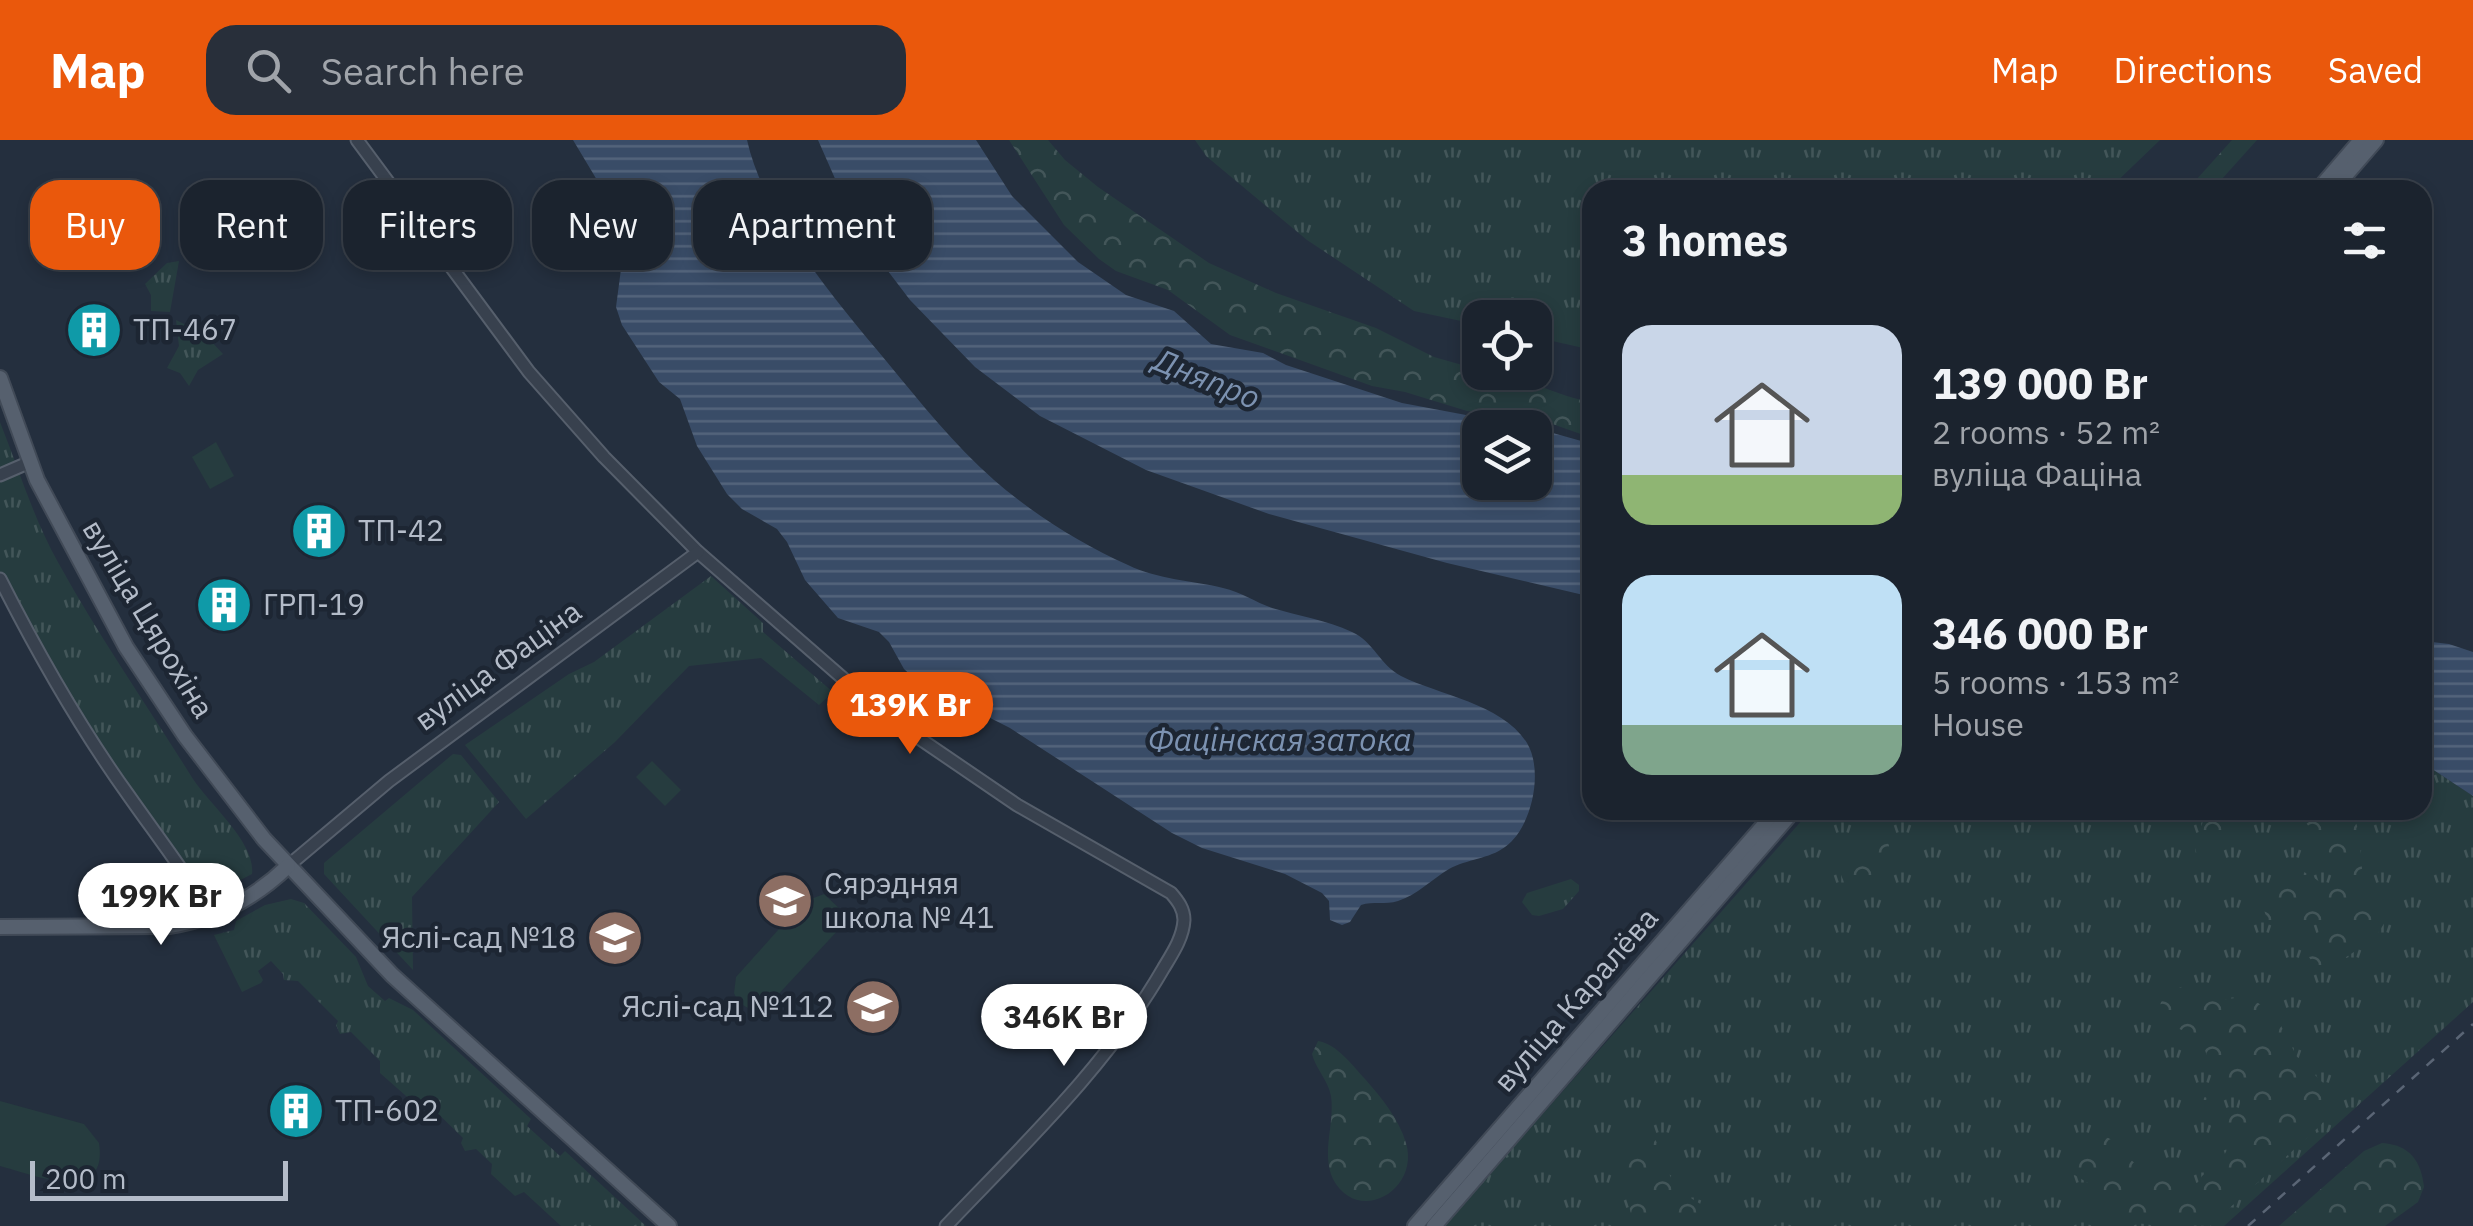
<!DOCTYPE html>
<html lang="en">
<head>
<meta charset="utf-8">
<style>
  :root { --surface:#1b232e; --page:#282f3a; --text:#f1f3f6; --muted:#a0a4aa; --line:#39404a; --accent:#ea580c }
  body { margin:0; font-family:"IBM Plex Sans",sans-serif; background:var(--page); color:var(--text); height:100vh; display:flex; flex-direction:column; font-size:38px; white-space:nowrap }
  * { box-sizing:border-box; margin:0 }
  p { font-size:32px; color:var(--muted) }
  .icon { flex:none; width:55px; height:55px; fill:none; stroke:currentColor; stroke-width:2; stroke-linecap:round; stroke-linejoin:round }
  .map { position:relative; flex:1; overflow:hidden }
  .drawer { position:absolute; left:1582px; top:40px; width:850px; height:640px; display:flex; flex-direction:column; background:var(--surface); border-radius:30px; box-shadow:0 5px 15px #0003,0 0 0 2px var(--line) }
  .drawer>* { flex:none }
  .top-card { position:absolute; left:30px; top:40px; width:950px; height:90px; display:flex; gap:20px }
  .fabs { position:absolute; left:1462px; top:160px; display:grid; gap:20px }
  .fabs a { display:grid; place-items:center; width:90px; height:90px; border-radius:20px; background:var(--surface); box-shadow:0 5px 15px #0003,0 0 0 2px var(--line); font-size:50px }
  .scale { position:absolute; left:30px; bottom:25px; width:258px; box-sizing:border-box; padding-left:10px; border:5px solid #b4bcc9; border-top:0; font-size:28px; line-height:35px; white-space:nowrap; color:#b4bcc9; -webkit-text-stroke:8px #1d2633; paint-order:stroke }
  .price { position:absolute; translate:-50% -85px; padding:0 22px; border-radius:35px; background:#fff; color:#222; font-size:32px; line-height:65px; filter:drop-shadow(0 2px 5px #0008) }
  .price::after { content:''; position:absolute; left:50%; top:60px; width:30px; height:22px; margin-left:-15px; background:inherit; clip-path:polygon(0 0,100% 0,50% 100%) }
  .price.current { background:var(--accent); color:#fff }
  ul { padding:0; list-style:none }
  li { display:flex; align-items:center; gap:30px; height:250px; padding:0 40px }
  li span { display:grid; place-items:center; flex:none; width:280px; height:200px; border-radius:30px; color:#555 }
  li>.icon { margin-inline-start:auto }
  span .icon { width:120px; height:120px; fill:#fffc; stroke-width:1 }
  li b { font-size:42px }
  h2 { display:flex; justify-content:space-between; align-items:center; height:120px; padding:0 40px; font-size:42px }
  .chip { padding:0 35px; border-radius:30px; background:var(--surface); box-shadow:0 5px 15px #0003,0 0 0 2px var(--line); font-size:35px; line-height:90px }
  .chip.current { background:var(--accent); color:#fff }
  header { display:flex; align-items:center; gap:60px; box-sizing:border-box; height:140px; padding:0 50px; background:var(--accent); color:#fff }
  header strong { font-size:48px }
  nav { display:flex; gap:55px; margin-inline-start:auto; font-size:35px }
  .search { width:700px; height:90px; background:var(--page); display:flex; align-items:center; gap:25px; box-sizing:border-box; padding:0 35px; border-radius:30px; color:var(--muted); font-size:38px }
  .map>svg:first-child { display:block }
</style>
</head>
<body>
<header>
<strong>Map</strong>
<div class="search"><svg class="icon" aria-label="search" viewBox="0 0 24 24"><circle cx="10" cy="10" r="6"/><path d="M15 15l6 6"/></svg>Search here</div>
<nav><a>Map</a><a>Directions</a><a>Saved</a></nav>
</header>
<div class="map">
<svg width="2473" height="1086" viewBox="0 0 2473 1086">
  <defs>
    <pattern id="grass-tufts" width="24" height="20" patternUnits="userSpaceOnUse" patternTransform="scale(2.5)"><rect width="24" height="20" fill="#263c3f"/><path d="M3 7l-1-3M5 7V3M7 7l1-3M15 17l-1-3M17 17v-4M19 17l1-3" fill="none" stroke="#435659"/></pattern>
    <pattern id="forest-crowns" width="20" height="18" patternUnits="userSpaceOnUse" patternTransform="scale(2.5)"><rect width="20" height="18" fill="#263c3f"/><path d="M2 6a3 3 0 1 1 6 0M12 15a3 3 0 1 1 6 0" fill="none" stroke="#435659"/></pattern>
    <pattern id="water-rules" width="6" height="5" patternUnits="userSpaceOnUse" patternTransform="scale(2.5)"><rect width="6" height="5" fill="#394c67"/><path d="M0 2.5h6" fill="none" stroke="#53647b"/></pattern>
  </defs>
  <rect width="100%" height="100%" fill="#242f3e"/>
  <g fill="url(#grass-tufts)">
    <polygon points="1195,0 2160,0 2108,50 1592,50 1592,210 1535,197 1535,178 1480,178 1480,185 1414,171 1307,100 1206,16"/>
    <polygon points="179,121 170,172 151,171 151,155 145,144 167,123"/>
    <polygon points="176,180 192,188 210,181 210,200 223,214 198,230 189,246 180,233 167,228 179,206"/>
    <path d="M 0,282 C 19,330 34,380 59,424 C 100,498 148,567 193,639 C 210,665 256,703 252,734 L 217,752 L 205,753 L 93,599 L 0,435 Z"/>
    <polygon points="711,436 763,483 763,492 833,552 819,565 761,518 689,526 615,602 526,679 465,605 569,534 594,522"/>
    <polygon points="453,614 461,615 499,662 412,757 413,830 324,734 324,723"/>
    <polygon points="2423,623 2473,656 2473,862 2224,1086 1444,1086 1811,670 2422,670"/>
    <polygon points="1571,739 1579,745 1579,751 1563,769 1539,776 1532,775 1522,762 1527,753"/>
    <polygon points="291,759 304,763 356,817 368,846 385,861 389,858 413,870 531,979 527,986 560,1016 565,1011 646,1086 561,1086 524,1052 515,1056 491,1034 492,1024 476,1009 465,1011 461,1003 463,998 423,959 414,963 380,933 380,921 351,892 340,894 336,885 338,881 298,841 284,840 283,834 271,821 258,831 263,840 261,843 242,852 214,795 234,790 236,781 265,765"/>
  </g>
  <g fill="url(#forest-crowns)">
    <path d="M 1009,0 L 1048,0 L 1065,20 L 1098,47 L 1209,123 L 1276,153 L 1376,188 L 1434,217 L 1480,230 L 1480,232 C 1519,232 1554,256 1592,262 L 1592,298 L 1541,280 L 1467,271 L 1405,252 L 1372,246 L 1230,195 L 1168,150 L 1116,131 L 1099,119 L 1064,85 Z"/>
    <polygon points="2232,0 2257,0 2212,50 2187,50"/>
    <path d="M 2209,670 L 2236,670 L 2236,673 C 2231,692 2224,724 2202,728 C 2188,713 2200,686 2209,670 Z"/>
    <path d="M 2300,670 L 2351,670 L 2359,691 L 2364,754 L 2380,769 L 2385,782 L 2375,798 L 2328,829 L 2314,826 L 2308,815 L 2318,800 L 2319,786 L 2307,780 L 2273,784 L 2267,779 L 2261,761 C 2267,742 2285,723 2306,733 C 2314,737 2320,743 2328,747 L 2338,742 C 2342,713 2308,696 2300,670 Z"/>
    <path d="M 1883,698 L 1889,705 C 1888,722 1873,745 1856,748 L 1844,742 L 1839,730 C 1844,715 1866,699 1883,698 Z"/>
    <path d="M 2186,846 L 2213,861 L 2243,857 L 2254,860 L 2276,876 L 2297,917 L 2325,945 L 2329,954 L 2328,974 L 2321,985 L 2210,1086 L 2119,1083 L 2106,1073 L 2093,1046 L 2073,1034 L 2070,1023 L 2072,1008 C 2109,979 2115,1007 2139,1027 C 2147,1033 2161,1033 2170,1038 L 2180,1056 L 2188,1058 L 2202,1036 L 2221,1021 L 2228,1008 L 2224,993 L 2196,977 L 2196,965 L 2205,957 L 2229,972 L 2238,971 C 2247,948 2223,943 2212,927 C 2206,918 2206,906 2198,898 C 2190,891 2178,890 2169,884 C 2148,867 2167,849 2186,846 Z"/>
    <path d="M 1318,901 C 1337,904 1352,925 1365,939 C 1381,957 1399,979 1406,1003 C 1420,1050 1358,1086 1333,1039 C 1321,1012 1335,984 1331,956 C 1328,940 1316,929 1312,914 Z"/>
    <path d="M 1634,985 C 1663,992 1661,1022 1674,1043 C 1683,1058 1718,1071 1734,1086 L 1634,1086 L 1623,1042 L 1622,994 Z"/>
    <path d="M 2382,1003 C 2410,1005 2421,1021 2424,1047 L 2418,1062 L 2385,1086 L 2279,1086 L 2364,1011 Z"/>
  </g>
  <g fill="#263c3f">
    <polygon points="216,302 234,336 210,349 192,317"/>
    <polygon points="652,621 681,650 665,666 636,637"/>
    <polygon points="824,754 841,770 841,787 774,859 763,867 751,870 738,862 734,853 736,837 803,762"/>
    <path d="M 0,961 L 84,984 L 99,1003 C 109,1067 31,1034 0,1026 Z"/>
  </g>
  <g fill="url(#water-rules)">
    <path d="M 573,0 L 747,0 C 764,77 837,162 887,222 C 921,263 954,305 994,340 C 1033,374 1081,404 1128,425 C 1159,440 1191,440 1223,448 C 1241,452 1255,462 1272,468 C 1299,476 1326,480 1352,492 C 1374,502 1380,525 1401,536 C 1439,555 1503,564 1527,603 C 1544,631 1532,688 1505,707 C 1489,719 1467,719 1449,729 C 1432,739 1417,755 1398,761 C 1385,765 1373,761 1361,765 L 1350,782 L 1342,785 L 1330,780 L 1329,761 L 1322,753 L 1285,734 L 1202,708 L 1172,693 L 1010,588 L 917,541 L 904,529 L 889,502 L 879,492 L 838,478 L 805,440 L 787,402 L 777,389 L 742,369 L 727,354 L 697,306 L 680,259 L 659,242 L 622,185 L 616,167 L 623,114 L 621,80 Z"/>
    <polygon points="818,0 976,0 1012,56 1078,122 1126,155 1174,171 1211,204 1263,213 1286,225 1402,263 1530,287 1480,288 1480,342 1535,342 1535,288 1592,304 1592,457 1447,423 1269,374 1146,330 1040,276 975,227 910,160 859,93"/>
    <polygon points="2423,501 2449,504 2473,512 2473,656 2423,623"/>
  </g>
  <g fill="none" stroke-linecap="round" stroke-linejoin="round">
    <g stroke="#565f6c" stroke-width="15">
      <g id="minor">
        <path d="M 357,0 L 529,232 L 604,317 L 698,412 L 885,575 L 1017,665 L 1171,753 C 1178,761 1184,769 1184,780 C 1183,798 1172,814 1163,829 C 1107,926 1023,1005 946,1086"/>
        <polyline points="0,335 30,322"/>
        <path d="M 0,439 C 38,514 80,588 129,656 C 157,696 187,734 211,777"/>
        <polyline points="288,726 389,641 698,412"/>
      </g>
    </g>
    <g stroke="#414a57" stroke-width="18">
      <g id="major">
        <polyline points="2318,50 2361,0"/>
        <polyline points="2333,50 2376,0"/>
        <polyline points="0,238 37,340 126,507 185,596 264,699 392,835 669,1086"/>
        <path d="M 0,787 L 169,786 C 216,779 254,759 288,726"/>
        <polyline points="1415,1086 1777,670"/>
        <polyline points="1434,1086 1794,670"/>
      </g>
    </g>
    <use href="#minor" stroke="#38414e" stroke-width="11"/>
    <use href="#major" stroke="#56606e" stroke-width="14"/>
    <polyline stroke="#5a6575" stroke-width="2.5" stroke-dasharray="10 10" stroke-linecap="butt" points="2248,1086 2473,884"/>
  </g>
  <defs>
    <g id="building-disc" transform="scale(2.875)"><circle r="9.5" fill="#0f9aa8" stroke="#1d2633"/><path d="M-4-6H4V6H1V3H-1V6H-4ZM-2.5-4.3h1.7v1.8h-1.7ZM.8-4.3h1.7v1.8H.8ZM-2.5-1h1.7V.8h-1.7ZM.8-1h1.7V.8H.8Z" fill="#fff"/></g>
    <g id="school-disc" transform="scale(2.875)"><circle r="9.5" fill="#8d6e63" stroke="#1d2633"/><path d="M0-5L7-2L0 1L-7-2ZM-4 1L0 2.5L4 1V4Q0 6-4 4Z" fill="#fff"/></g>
  </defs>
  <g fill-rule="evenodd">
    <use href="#building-disc" x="94" y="190"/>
    <use href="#building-disc" x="319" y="391"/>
    <use href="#building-disc" x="224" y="465"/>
    <use href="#school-disc" x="785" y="761"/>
    <use href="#school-disc" x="615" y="798"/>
    <use href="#school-disc" x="873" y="867"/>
    <use href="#building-disc" x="296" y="971"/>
  </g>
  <g text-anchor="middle" stroke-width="9" stroke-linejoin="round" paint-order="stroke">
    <g font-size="30" fill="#b4bcc9" stroke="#1d2633" text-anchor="start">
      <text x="133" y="200">ТП-467</text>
      <text x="358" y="401">ТП-42</text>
      <text x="263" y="475">ГРП-19</text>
      <text x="824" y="754">Сярэдняя<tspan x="824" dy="34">школа № 41</tspan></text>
      <text x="576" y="808" text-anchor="end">Яслі-сад №18</text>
      <text x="834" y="877" text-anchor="end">Яслі-сад №112</text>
      <text x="335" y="981">ТП-602</text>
    </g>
    <g font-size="30" fill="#b4bcc9" stroke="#1d2633">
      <text transform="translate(148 479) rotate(59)" y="10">вуліца Цярохіна</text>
      <text transform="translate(498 526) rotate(-36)" y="10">вуліца Фаціна</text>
      <text transform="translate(1576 860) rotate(-49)" y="10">вуліца Каралёва</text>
    </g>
    <g font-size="32" font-style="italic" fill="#7c92b1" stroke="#1d2633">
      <text transform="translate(1207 239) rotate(22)" y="11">Дняпро</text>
      <text x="1280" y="611">Фацінская затока</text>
    </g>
  </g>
</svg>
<div class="fabs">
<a><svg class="icon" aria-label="locate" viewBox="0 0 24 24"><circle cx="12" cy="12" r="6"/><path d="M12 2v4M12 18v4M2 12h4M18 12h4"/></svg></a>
<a><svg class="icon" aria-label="layers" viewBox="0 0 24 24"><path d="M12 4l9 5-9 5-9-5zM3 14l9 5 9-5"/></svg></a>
</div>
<div class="scale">200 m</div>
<b class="price current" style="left:910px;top:617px">139K Br</b>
<b class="price" style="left:161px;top:808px">199K Br</b>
<b class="price" style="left:1064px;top:929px">346K Br</b>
<div class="top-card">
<a class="chip current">Buy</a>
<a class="chip">Rent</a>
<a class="chip">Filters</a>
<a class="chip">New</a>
<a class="chip">Apartment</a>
</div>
<section class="drawer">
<h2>3 homes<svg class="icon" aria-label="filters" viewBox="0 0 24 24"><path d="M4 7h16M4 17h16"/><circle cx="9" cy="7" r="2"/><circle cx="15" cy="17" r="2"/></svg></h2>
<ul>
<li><span style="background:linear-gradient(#c9d6e8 75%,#8fb573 0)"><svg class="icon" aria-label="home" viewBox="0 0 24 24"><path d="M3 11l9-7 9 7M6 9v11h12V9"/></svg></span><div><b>139 000 Br</b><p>2 rooms · 52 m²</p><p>вуліца Фаціна</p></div></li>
<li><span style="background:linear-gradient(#bfe0f5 75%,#7fa58c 0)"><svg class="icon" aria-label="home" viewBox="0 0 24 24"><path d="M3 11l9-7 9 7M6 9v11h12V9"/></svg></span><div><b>346 000 Br</b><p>5 rooms · 153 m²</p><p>House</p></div></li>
</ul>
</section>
</div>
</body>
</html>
